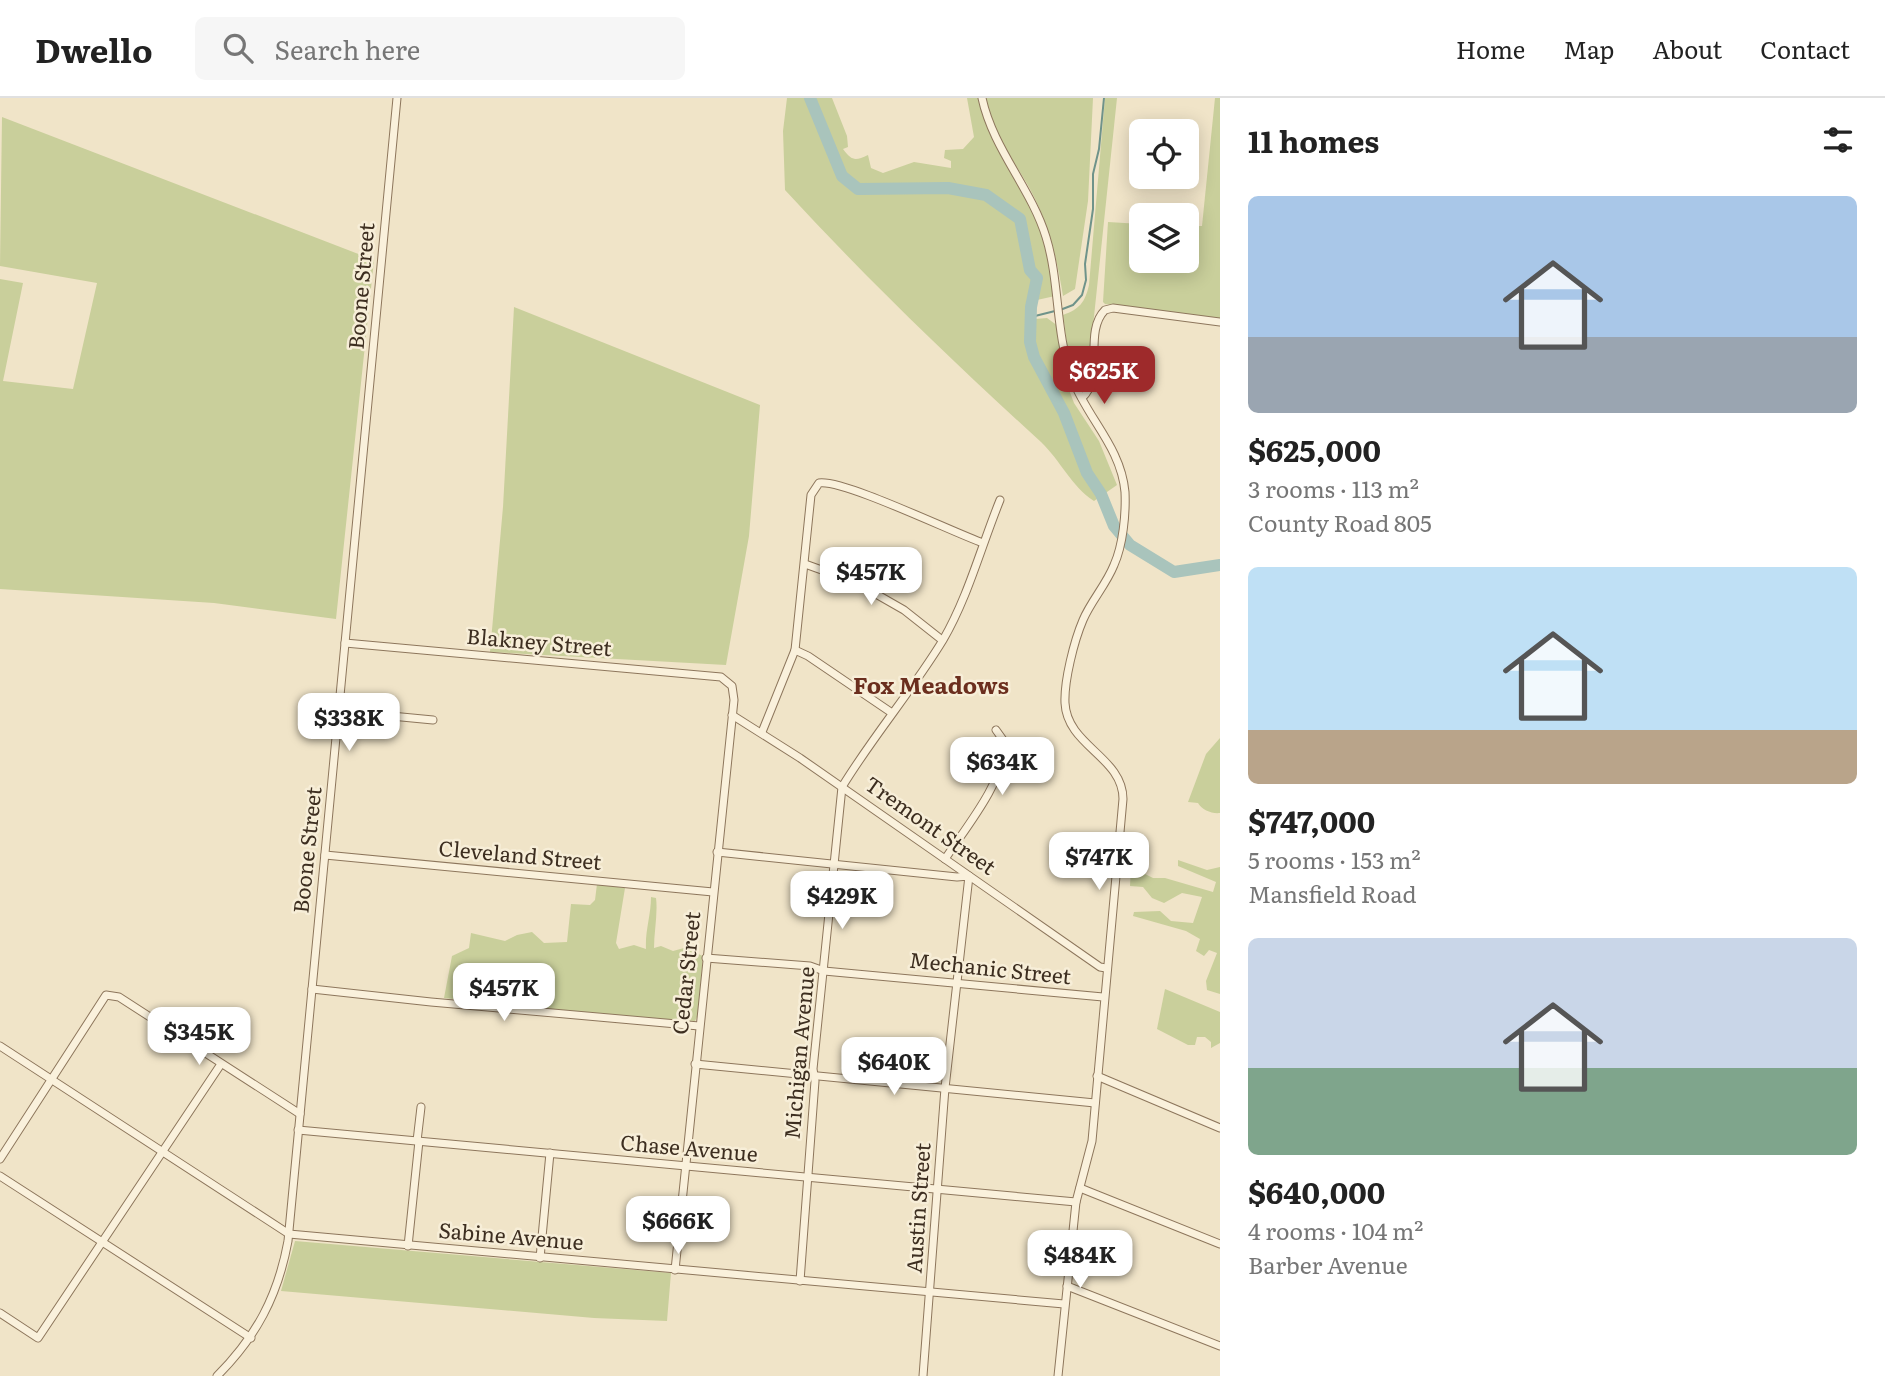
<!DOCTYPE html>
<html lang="en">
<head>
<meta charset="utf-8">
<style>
  :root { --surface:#fff; --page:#f6f6f6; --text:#222; --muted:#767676; --line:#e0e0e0; --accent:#9e2a2b }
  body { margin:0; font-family:Literata,serif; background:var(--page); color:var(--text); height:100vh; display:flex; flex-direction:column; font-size:26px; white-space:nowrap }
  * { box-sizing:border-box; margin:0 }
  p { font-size:23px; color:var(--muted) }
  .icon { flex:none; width:38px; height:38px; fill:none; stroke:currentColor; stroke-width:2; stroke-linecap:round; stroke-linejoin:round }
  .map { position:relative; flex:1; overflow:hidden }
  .details { display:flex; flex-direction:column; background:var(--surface); width:665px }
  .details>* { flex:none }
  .buttons { position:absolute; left:1129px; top:21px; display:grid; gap:14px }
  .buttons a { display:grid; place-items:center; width:70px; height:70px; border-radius:10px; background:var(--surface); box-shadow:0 4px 18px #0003; font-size:35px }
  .price { position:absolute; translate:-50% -60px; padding:0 16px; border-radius:14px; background:#fff; color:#222; font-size:23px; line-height:46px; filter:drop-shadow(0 2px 4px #0008) }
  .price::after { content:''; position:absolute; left:50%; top:42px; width:21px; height:16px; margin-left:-10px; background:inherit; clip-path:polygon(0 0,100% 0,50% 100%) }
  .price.selected { background:var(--accent); color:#fff }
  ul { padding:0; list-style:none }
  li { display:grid; align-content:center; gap:14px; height:371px; padding:0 28px }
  li span { display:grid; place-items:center; height:217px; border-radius:10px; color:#555 }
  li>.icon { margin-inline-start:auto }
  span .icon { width:126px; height:126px; fill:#fffc; stroke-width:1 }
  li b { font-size:30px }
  h2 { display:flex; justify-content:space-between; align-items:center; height:84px; padding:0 28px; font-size:30px }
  header { display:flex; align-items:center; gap:42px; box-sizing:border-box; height:98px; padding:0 35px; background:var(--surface); border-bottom:2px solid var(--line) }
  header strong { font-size:33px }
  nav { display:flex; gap:38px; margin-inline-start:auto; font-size:24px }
  .search { width:490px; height:63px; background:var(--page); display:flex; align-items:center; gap:18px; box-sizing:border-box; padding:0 24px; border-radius:10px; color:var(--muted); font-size:26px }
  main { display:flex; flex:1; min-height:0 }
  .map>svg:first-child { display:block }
</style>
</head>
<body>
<header>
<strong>Dwello</strong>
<div class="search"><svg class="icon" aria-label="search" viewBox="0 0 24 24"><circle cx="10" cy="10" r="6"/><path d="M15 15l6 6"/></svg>Search here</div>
<nav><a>Home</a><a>Map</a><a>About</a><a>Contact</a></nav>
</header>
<main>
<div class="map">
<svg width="1220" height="1278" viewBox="0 0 1220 1278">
  <rect width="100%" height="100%" fill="#f0e4c8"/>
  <g fill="#c9cf9b">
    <path d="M 787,0 L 832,0 L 847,38 L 848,49 L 843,51 C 852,63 855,63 868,57 L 871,70 L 883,75 L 914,64 L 951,70 L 951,63 L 944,60 L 945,52 L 963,51 L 974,39 L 967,0 L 978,0 C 987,40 1011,73 1030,108 C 1044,137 1049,167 1055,198 L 1037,202 L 1035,221 L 1047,220 L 1058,228 L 1061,264 L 1068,289 L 1074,305 L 1099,343 L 1117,387 L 1094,403 C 1072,389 1060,362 1041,344 C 952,263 866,180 785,92 L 783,33 Z"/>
    <path d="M 986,0 L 1093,0 L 1088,103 L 1075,191 L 1063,198 C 1057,161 1049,127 1031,93 C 1015,64 992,34 986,0 Z"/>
    <path d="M 1105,0 L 1117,0 L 1087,285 L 1083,290 C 1069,276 1066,237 1063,217 C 1080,211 1085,204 1089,187 Z"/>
    <polygon points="1215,0 1220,0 1220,221 1105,206 1103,204 1108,124 1141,126 1141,163 1186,163 1187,128 1202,128"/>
    <polygon points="2,19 374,162 336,521 214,505 0,491 0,181 23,185 3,283 73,291 97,185 0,168"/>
    <polygon points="514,209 760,307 749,438 726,567 490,554 503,409"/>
    <path d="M 1220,640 L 1220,715 C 1212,716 1202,712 1198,705 L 1188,704 L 1206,656 Z"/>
    <polygon points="1178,762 1207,772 1220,769 1220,896 1207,892 1206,883 1217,855 1209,852 1204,858 1196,853 1200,841 1186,833 1133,818 1134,814 1160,813 1171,823 1193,825 1202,799 1182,795 1164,805 1152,800 1143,789 1130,788 1131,769 1153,780 1165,780 1213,794 1216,784 1178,768"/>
    <path d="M 597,786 L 625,790 L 616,845 L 619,851 L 634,847 L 646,851 C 645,833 651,817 651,799 L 656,800 C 658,815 654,834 654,850 L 661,848 L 673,853 L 684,850 L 703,858 L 698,917 L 695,923 L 628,919 L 444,900 L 452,858 L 469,850 L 471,835 L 505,843 L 517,837 L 532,834 L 544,845 L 567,844 L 571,806 L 590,807 L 595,802 Z"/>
    <polygon points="1165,891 1220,914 1220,945 1211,950 1211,944 1205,939 1197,939 1195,947 1188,947 1157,931"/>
    <polygon points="295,1143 671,1175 667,1223 594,1220 281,1193"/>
  </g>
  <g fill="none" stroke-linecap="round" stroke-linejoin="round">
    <g stroke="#6f938a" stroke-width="2">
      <polyline points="1060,212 1073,207 1082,197 1086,182 1085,166 1093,111 1093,76 1099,51 1104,0"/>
      <polyline points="1031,219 1055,213"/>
    </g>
    <polyline stroke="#a9c4bc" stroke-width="12" points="810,0 842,78 858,91 948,90 986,97 1020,121 1030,172 1037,180 1031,209 1030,244 1034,259 1064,315 1087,375 1101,396 1114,428 1130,447 1174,474 1220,467"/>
    <g stroke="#8d765c" stroke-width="9">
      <g id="minor">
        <path d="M 982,0 C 993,51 1031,90 1046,139 C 1060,184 1055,235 1072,280 C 1087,320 1121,349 1125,394 C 1126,416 1123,447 1114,467 C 1106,487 1091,503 1083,522 C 1074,543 1064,583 1065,605 C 1067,648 1123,659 1123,701 L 1092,1043 L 1076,1104 L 1058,1278"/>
        <path d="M 1082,300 C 1105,279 1083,234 1105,212 L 1113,210 L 1220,224"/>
        <polyline points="805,466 855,484 904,512 942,542"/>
        <polyline points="345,545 721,579 732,588 734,602 675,1172"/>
        <polyline points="795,552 808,558 892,615"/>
        <polyline points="339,613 433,622"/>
        <polyline points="732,617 800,660 1100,869 1106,870"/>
        <path d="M 762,634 L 795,552 L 811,397 L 819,385 C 843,381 952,434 983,445"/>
        <polyline points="717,754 957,779 969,778 945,990 923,1278"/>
        <polyline points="325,757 713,794"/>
        <path d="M 945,761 C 969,725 1000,689 1006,646 L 996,632"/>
        <polyline points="706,860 810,868 824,873 1103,899"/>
        <polyline points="312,891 431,904 699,928"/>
        <polyline points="0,948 289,1136 1064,1206"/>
        <polyline points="695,966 1095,1005"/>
        <polyline points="1097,978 1220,1030"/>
        <polyline points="298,1032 1076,1104"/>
        <polyline points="417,1043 421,1009"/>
        <polyline points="0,1061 106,897 119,899 300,1016"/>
        <polyline points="0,1078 251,1240"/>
        <polyline points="1080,1090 1220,1146"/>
        <polyline points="408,1148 419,1043"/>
        <polyline points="540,1160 550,1055"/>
        <path d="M 800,1183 L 815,983 L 813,971 L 842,689 C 873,638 912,593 943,542 C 968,499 981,449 1000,402"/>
        <polyline points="1067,1188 1220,1248"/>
        <polyline points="0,1215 38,1240 221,966"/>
        <path d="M 217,1278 C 256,1239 278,1198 288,1143 L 397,0"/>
      </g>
    </g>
    <use href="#minor" stroke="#faf1dc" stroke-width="7"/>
  </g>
  <g text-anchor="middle" stroke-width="5" stroke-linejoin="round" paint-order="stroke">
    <g font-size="21" fill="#3d2e20" stroke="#f7eed8">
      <text transform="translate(362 188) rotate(-85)" y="7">Boone Street</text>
      <text transform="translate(539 545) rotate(5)" y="7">Blakney Street</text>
      <text transform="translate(930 728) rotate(35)" y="7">Tremont Street</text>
      <text transform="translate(308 752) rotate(-84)" y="7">Boone Street</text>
      <text transform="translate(520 758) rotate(5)" y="7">Cleveland Street</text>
      <text transform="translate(990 871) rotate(6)" y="7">Mechanic Street</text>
      <text transform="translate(687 875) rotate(-84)" y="7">Cedar Street</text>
      <text transform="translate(800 955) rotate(-85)" y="7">Michigan Avenue</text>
      <text transform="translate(689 1051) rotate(5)" y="7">Chase Avenue</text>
      <text transform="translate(919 1110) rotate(-86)" y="7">Austin Street</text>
      <text transform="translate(511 1139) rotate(5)" y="7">Sabine Avenue</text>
    </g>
    <g font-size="23" font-weight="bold" fill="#6b2e1e" stroke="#f7eed8">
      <text x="931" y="596">Fox Meadows</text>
    </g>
  </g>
</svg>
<div class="buttons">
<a><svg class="icon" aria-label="locate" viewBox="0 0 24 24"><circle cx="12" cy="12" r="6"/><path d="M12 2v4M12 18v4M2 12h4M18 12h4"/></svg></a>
<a><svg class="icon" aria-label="layers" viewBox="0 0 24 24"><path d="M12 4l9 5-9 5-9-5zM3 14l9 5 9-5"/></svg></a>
</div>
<b class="price selected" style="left:1104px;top:308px">$625K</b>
<b class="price" style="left:871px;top:509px">$457K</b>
<b class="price" style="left:349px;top:655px">$338K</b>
<b class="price" style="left:1002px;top:699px">$634K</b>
<b class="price" style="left:1099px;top:794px">$747K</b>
<b class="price" style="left:842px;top:833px">$429K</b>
<b class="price" style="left:504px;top:925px">$457K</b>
<b class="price" style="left:199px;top:969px">$345K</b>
<b class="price" style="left:894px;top:999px">$640K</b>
<b class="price" style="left:678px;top:1158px">$666K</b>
<b class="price" style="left:1080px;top:1192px">$484K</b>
</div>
<section class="details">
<h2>11 homes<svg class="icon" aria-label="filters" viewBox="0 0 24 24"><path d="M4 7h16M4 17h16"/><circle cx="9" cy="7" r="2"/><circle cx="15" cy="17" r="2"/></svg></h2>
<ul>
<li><span style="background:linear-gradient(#a9c7e8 65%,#9aa5b1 0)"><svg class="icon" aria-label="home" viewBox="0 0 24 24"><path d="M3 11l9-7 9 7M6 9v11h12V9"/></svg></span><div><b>$625,000</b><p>3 rooms · 113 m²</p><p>County Road 805</p></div></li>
<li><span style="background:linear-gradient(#bfe0f5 75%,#b9a48a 0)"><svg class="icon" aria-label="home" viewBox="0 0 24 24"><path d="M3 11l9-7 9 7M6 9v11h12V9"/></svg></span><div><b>$747,000</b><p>5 rooms · 153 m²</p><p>Mansfield Road</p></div></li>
<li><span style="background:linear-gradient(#c9d6e8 60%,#7fa58c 0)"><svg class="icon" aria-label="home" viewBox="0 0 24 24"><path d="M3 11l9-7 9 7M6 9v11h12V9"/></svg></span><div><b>$640,000</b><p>4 rooms · 104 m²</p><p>Barber Avenue</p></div></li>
</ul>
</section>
</main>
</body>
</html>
